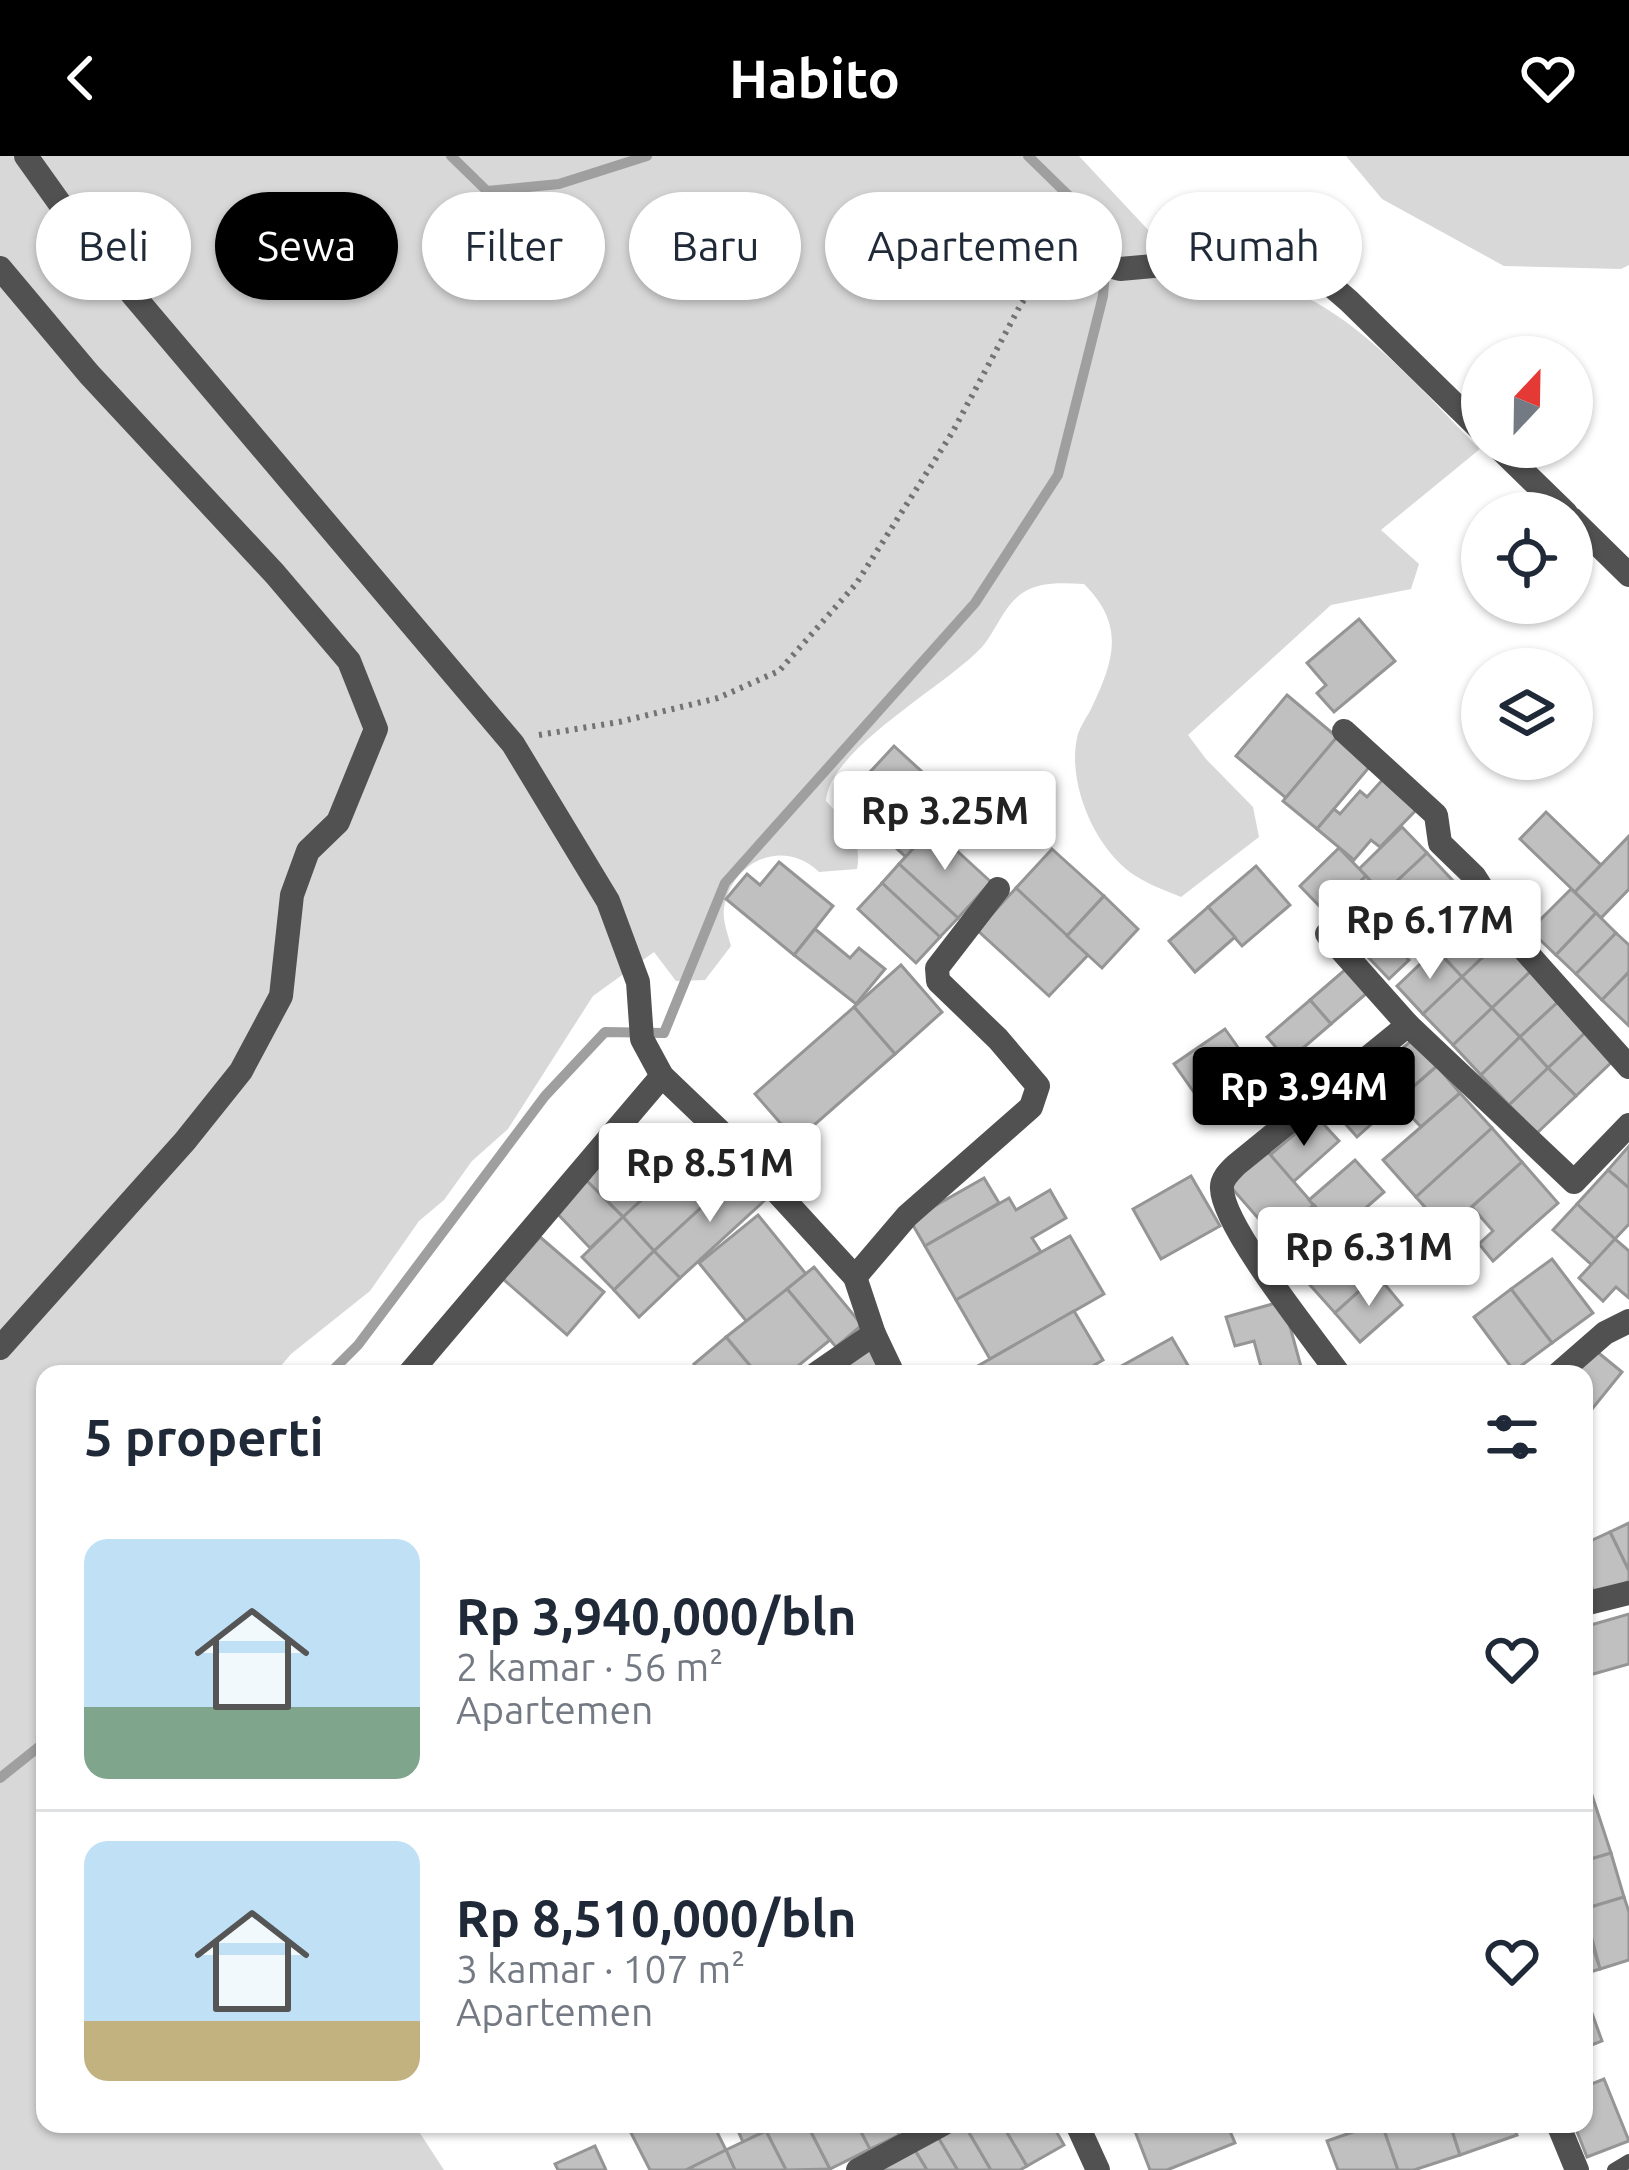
<!DOCTYPE html>
<html lang="id">
<head>
<meta charset="utf-8">
<style>
  :root { --surface:#fff; --page:#f6f6f7; --text:#1f2937; --muted:#747a83; --line:#e0e1e3; --accent:#000 }
  body { margin:0; font-family:Ubuntu,sans-serif; background:var(--page); color:var(--text); height:100vh; display:flex; flex-direction:column; font-size:45px; white-space:nowrap }
  * { box-sizing:border-box; margin:0 }
  p { font-size:39px; color:var(--muted) }
  .icon { flex:none; width:66px; height:66px; fill:none; stroke:currentColor; stroke-width:2; stroke-linecap:round; stroke-linejoin:round }
  .map { position:relative; flex:1; overflow:hidden }
  .details { position:absolute; left:36px; top:1209px; width:1557px; height:768px; display:flex; flex-direction:column; background:var(--surface); border-radius:24px; box-shadow:0 3px 9px #0004 }
  .details>* { flex:none }
  .guide { position:absolute; left:36px; top:36px; width:1557px; height:108px; display:flex; gap:24px }
  .needle { width:78px; rotate:22deg }
  .controls { position:absolute; left:1461px; top:180px; display:grid; gap:24px }
  .controls a { display:grid; place-items:center; width:132px; height:132px; border-radius:50%; background:var(--surface); box-shadow:0 3px 9px #0004; font-size:60px }
  .price { position:absolute; translate:-50% -102px; padding:0 27px; border-radius:12px; background:#fff; color:#222; font-size:39px; line-height:78px; filter:drop-shadow(0 3px 6px #0008) }
  .price::after { content:''; position:absolute; left:50%; top:72px; width:36px; height:27px; margin-left:-18px; background:inherit; clip-path:polygon(0 0,100% 0,50% 100%) }
  .price.current { background:var(--accent); color:#fff }
  ul { padding:0; list-style:none }
  li { display:flex; align-items:center; gap:36px; height:300px; padding:0 48px }
  li+li { border-top:3px solid var(--line) }
  li span { display:grid; place-items:center; flex:none; width:336px; height:240px; border-radius:24px; color:#555 }
  li>.icon { margin-inline-start:auto }
  span .icon { width:144px; height:144px; fill:#fffc; stroke-width:1 }
  li b { font-size:51px }
  h2 { display:flex; justify-content:space-between; align-items:center; height:144px; padding:0 48px; font-size:51px }
  .pill { padding:0 42px; border-radius:54px; background:var(--surface); box-shadow:0 3px 9px #0004; font-size:42px; line-height:108px }
  .pill.current { background:var(--accent); color:#fff }
  header { display:flex; justify-content:space-between; align-items:center; height:156px; padding:0 48px; background:var(--accent); color:#fff; font-size:54px; font-weight:600 }
  .map>svg:first-child { display:block }
</style>
</head>
<body>
<header><svg class="icon" aria-label="back" viewBox="0 0 24 24"><path d="M15 5l-7 7 7 7"/></svg>Habito<svg class="icon" aria-label="heart" viewBox="0 0 24 24"><path d="M12 20l-8-8c-3-5 5-10 8-4 3-6 11-1 8 4z"/></svg></header>
<div class="map">
<svg width="1629" height="2014" viewBox="0 0 1629 2014">
  <rect width="100%" height="100%" fill="#fff"/>
  <g fill="#d8d8d8">
    <path d="M 0,0 L 1079,0 L 1151,77 L 1203,123 C 1315,103 1408,222 1480,293 L 1381,374 L 1419,408 L 1411,433 L 1331,449 L 1188,579 L 1206,603 L 1253,651 L 1259,681 L 1181,741 C 1167,735 1152,730 1139,722 C 1096,698 1065,625 1078,578 C 1081,569 1087,561 1091,553 C 1115,503 1125,469 1084,428 C 1063,427 1039,425 1021,438 C 1003,451 996,475 982,491 C 946,530 829,593 826,645 C 845,665 863,684 857,713 L 819,716 C 784,682 732,704 724,752 C 722,763 728,779 731,790 L 705,824 L 676,825 L 654,796 L 593,840 L 508,973 L 472,1005 L 444,1044 L 419,1065 L 370,1135 L 291,1198 L 274,1218 L 45,1218 L 45,1968 L 414,1968 L 444,2014 L 0,2014 Z"/>
    <polygon points="1346,0 1629,0 1629,109 1621,113 1504,110 1382,43"/>
  </g>
  <g fill="none" stroke-linecap="round" stroke-linejoin="round">
    <g stroke="#9f9f9f" stroke-width="10">
      <polyline points="451,0 487,35 559,28 647,0"/>
      <polyline points="329,1218 358,1189 545,940 605,876 664,877 725,727 975,447 1058,319 1103,140 1108,78 1028,0"/>
      <polyline points="0,1622 45,1586"/>
    </g>
  </g>
  <g fill="#c0c0c0" stroke="#959595" stroke-width="3">
    <polygon points="1359,463 1395,505 1334,556 1317,537 1326,529 1307,507"/>
    <polygon points="1287,539 1337,581 1286,642 1236,600"/>
    <polygon points="1337,581 1371,609 1317,673 1283,645"/>
    <polygon points="894,590 956,647 932,672 871,615"/>
    <polygon points="871,615 932,672 906,701 844,644"/>
    <polygon points="1385,621 1420,650 1380,691 1371,684 1354,704 1317,673 1334,653 1340,658 1360,635 1367,641"/>
    <polygon points="1546,656 1601,709 1575,736 1520,683"/>
    <polygon points="1402,671 1427,697 1383,738 1359,713"/>
    <polygon points="932,672 991,726 958,762 899,708"/>
    <polygon points="1629,680 1629,733 1601,762 1575,736"/>
    <polygon points="1339,692 1366,720 1326,757 1300,730"/>
    <polygon points="1052,693 1104,740 1067,780 1016,732"/>
    <polygon points="1427,697 1456,728 1413,769 1383,738"/>
    <polygon points="779,706 833,750 794,799 726,743 747,718 760,729"/>
    <polygon points="899,708 958,762 940,781 882,727"/>
    <polygon points="1256,710 1290,749 1242,790 1208,751"/>
    <polygon points="1366,720 1389,745 1350,782 1326,757"/>
    <polygon points="882,727 940,781 916,807 858,753"/>
    <polygon points="1016,732 1088,799 1049,840 977,774"/>
    <polygon points="1571,733 1596,757 1556,799 1530,774"/>
    <polygon points="1104,740 1138,773 1102,812 1067,780"/>
    <polygon points="1389,745 1413,769 1393,788 1409,804 1389,823 1350,782"/>
    <polygon points="1208,751 1235,781 1195,816 1169,785"/>
    <polygon points="1475,757 1501,784 1462,821 1436,793"/>
    <polygon points="1596,757 1616,777 1576,818 1556,799"/>
    <polygon points="815,773 850,802 859,792 885,813 856,848 794,799"/>
    <polygon points="1616,777 1629,789 1629,816 1602,844 1576,818"/>
    <polygon points="1501,784 1531,815 1492,852 1462,821"/>
    <polygon points="1436,793 1462,821 1423,858 1397,830"/>
    <polygon points="901,809 942,856 895,898 854,851"/>
    <polygon points="1347,812 1368,836 1331,868 1310,844"/>
    <polygon points="1531,815 1559,845 1520,881 1492,852"/>
    <polygon points="1629,816 1629,870 1602,844"/>
    <polygon points="1462,821 1492,852 1453,889 1423,858"/>
    <polygon points="1310,844 1331,868 1288,905 1267,881"/>
    <polygon points="1559,845 1587,875 1548,912 1520,881"/>
    <polygon points="854,851 895,898 796,985 755,938"/>
    <polygon points="1492,852 1520,881 1481,919 1453,889"/>
    <polygon points="1225,873 1261,924 1210,959 1174,908"/>
    <polygon points="1587,875 1615,903 1576,940 1548,912"/>
    <polygon points="1520,881 1548,912 1509,949 1481,919"/>
    <polygon points="1413,883 1437,910 1397,945 1373,918"/>
    <polygon points="1437,910 1460,937 1421,971 1397,945"/>
    <polygon points="1548,912 1576,940 1537,977 1509,949"/>
    <polygon points="1373,918 1397,945 1357,981 1333,954"/>
    <polygon points="1460,937 1492,972 1416,1041 1383,1004"/>
    <polygon points="1316,960 1339,985 1293,1026 1270,999"/>
    <polygon points="1492,972 1522,1006 1445,1074 1416,1041"/>
    <polygon points="661,978 685,1004 648,1038 624,1012"/>
    <polygon points="1629,990 1629,1032 1608,1014"/>
    <polygon points="606,993 648,1038 623,1061 580,1018"/>
    <polygon points="1267,995 1314,1049 1292,1067 1282,1056 1265,1070 1229,1029"/>
    <polygon points="685,1004 717,1037 654,1095 623,1061"/>
    <polygon points="1355,1004 1384,1036 1338,1076 1309,1044"/>
    <polygon points="1522,1006 1558,1047 1493,1105 1479,1088 1493,1075 1472,1051"/>
    <polygon points="1608,1014 1629,1032 1629,1068 1615,1083 1577,1048"/>
    <polygon points="740,1016 765,1044 680,1122 654,1095"/>
    <polygon points="1191,1020 1220,1070 1161,1103 1133,1053"/>
    <polygon points="984,1022 999,1047 925,1090 910,1064"/>
    <polygon points="586,1024 623,1061 590,1092 554,1054"/>
    <polygon points="1050,1034 1066,1062 1032,1082 1041,1096 956,1144 925,1090 1009,1042 1016,1054"/>
    <polygon points="1577,1048 1615,1083 1592,1109 1553,1074"/>
    <polygon points="1314,1049 1335,1072 1313,1091 1292,1067"/>
    <polygon points="1403,1053 1428,1081 1380,1123 1355,1095"/>
    <polygon points="758,1059 806,1118 747,1166 699,1107"/>
    <polygon points="623,1061 654,1095 614,1134 582,1101"/>
    <polygon points="1335,1072 1377,1119 1335,1157 1293,1110"/>
    <polygon points="1070,1080 1104,1138 990,1203 956,1144"/>
    <polygon points="540,1081 604,1136 567,1179 503,1123"/>
    <polygon points="1615,1083 1629,1095 1629,1142 1616,1131 1603,1145 1579,1122"/>
    <polygon points="654,1095 680,1122 639,1161 614,1134"/>
    <polygon points="1552,1103 1593,1157 1552,1187 1511,1133"/>
    <polygon points="814,1111 862,1169 836,1191 787,1133"/>
    <polygon points="1377,1119 1402,1149 1360,1186 1335,1157"/>
    <polygon points="787,1133 830,1184 788,1218 757,1218 726,1181"/>
    <polygon points="1511,1133 1552,1187 1514,1215 1474,1161"/>
    <polygon points="1283,1145 1303,1218 1263,1218 1254,1185 1235,1190 1226,1161"/>
    <polygon points="1074,1155 1103,1204 1079,1218 971,1218 969,1215"/>
    <polygon points="726,1181 757,1218 702,1218 694,1208"/>
    <polygon points="1172,1182 1193,1218 1107,1218"/>
    <polygon points="870,1192 887,1218 829,1218"/>
    <polygon points="1595,1194 1622,1216 1588,1258 1584,1254 1584,1218 1576,1218"/>
    <polygon points="1629,1367 1629,1415 1610,1376"/>
    <polygon points="1610,1376 1629,1415 1629,1425 1596,1440 1584,1416 1584,1388"/>
    <polygon points="1629,1458 1629,1508 1590,1519 1584,1497 1584,1471"/>
    <polygon points="1588,1627 1611,1697 1584,1705 1584,1628"/>
    <polygon points="1611,1697 1624,1741 1584,1753 1584,1705"/>
    <polygon points="1624,1741 1629,1756 1629,1804 1600,1813 1584,1753"/>
    <polygon points="1584,1764 1600,1813 1584,1818"/>
    <polygon points="1584,1835 1602,1885 1584,1892"/>
    <polygon points="1604,1923 1629,1985 1587,2001 1574,1968 1584,1968 1584,1931"/>
    <polygon points="635,1968 713,1968 726,1994 686,2014 650,2014 628,1971"/>
    <polygon points="735,1968 780,1968 743,1986"/>
    <polygon points="780,1968 807,1968 830,2013 786,2014 766,1975"/>
    <polygon points="807,1968 857,1968 870,1993 830,2013"/>
    <polygon points="857,1968 894,1968 899,1979 870,1993"/>
    <polygon points="954,1968 964,1968 991,2014 957,2014 936,1978"/>
    <polygon points="964,1968 1002,1968 1027,2010 1020,2014 991,2014"/>
    <polygon points="1002,1968 1052,1968 1064,1989 1027,2010"/>
    <polygon points="1138,1968 1227,1968 1235,1987 1167,2014 1150,2014 1133,1970"/>
    <polygon points="1376,1968 1382,1968 1398,2014 1338,2014 1327,1985"/>
    <polygon points="1382,1968 1450,1968 1460,1999 1414,2014 1398,2014"/>
    <polygon points="1450,1968 1513,1968 1517,1979 1460,1999"/>
    <polygon points="766,1975 786,2014 735,2014 726,1994"/>
    <polygon points="936,1978 957,2013 955,2014 927,2014 913,1991"/>
    <polygon points="595,1990 606,2014 558,2014 555,2008"/>
    <polygon points="913,1991 927,2014 874,2014"/>
    <polygon points="726,1994 735,2014 686,2014"/>
  </g>
  <g fill="none" stroke-linecap="round" stroke-linejoin="round">
    <polyline stroke="#737373" stroke-width="6" stroke-dasharray="3 6" stroke-linecap="butt" points="539,579 619,566 718,542 779,515 856,428 952,277 1021,148 1043,117 1062,111"/>
    <polyline stroke="#515151" stroke-width="14" points="1614,2014 1629,2005"/>
    <g stroke="#515151" stroke-width="24">
      <polyline points="26,0 83,80 513,588 608,745 638,826 642,883 662,920 730,985 855,1121 874,1178 893,1218"/>
      <polyline points="1088,104 1120,113 1265,100 1293,104 1320,120 1349,145 1482,275"/>
      <polyline points="0,112 89,218 275,418 349,505 376,573 338,666 308,695 292,739 281,840 241,915 185,985 0,1192"/>
      <polyline points="1498,291 1566,357"/>
      <polyline points="1572,363 1629,419"/>
      <polyline points="1344,575 1436,659 1440,687 1474,720 1512,780 1629,911"/>
      <polyline points="1327,778 1408,869 1574,1026 1629,969"/>
      <polyline points="855,1121 907,1060 1031,951 1038,930 998,883 938,825 937,812 998,733"/>
      <polyline points="409,1218 662,920"/>
      <polyline points="816,1218 874,1178"/>
      <path d="M 1339,1218 C 1314,1183 1223,1071 1222,1033 C 1221,1023 1229,1016 1236,1009 L 1408,869"/>
      <polyline points="1558,1218 1605,1177 1629,1165"/>
      <polyline points="1584,1448 1629,1437"/>
      <polyline points="1077,1968 1098,2014"/>
      <polyline points="1558,1968 1577,2014"/>
      <polyline points="858,2014 943,1968"/>
    </g>
  </g>
</svg>
<div class="controls">
<a><svg class="needle" viewBox="-14 -14 28 28"><path d="M0-13l5 13h-10z" fill="#e53935"/><path d="M0 13l5-13h-10z" fill="#747a83"/></svg></a>
<a><svg class="icon" aria-label="locate" viewBox="0 0 24 24"><circle cx="12" cy="12" r="6"/><path d="M12 2v4M12 18v4M2 12h4M18 12h4"/></svg></a>
<a><svg class="icon" aria-label="layers" viewBox="0 0 24 24"><path d="M12 4l9 5-9 5-9-5zM3 14l9 5 9-5"/></svg></a>
</div>
<b class="price" style="left:945px;top:717px">Rp 3.25M</b>
<b class="price" style="left:1430px;top:826px">Rp 6.17M</b>
<b class="price current" style="left:1304px;top:993px">Rp 3.94M</b>
<b class="price" style="left:710px;top:1069px">Rp 8.51M</b>
<b class="price" style="left:1369px;top:1153px">Rp 6.31M</b>
<div class="guide">
<a class="pill">Beli</a>
<a class="pill current">Sewa</a>
<a class="pill">Filter</a>
<a class="pill">Baru</a>
<a class="pill">Apartemen</a>
<a class="pill">Rumah</a>
</div>
<section class="details">
<h2>5 properti<svg class="icon" aria-label="filters" viewBox="0 0 24 24"><path d="M4 7h16M4 17h16"/><circle cx="9" cy="7" r="2"/><circle cx="15" cy="17" r="2"/></svg></h2>
<ul>
<li><span style="background:linear-gradient(#bfe0f5 70%,#7fa58c 0)"><svg class="icon" aria-label="home" viewBox="0 0 24 24"><path d="M3 11l9-7 9 7M6 9v11h12V9"/></svg></span><div><b>Rp 3,940,000/bln</b><p>2 kamar · 56 m²</p><p>Apartemen</p></div><svg class="icon" aria-label="heart" viewBox="0 0 24 24"><path d="M12 20l-8-8c-3-5 5-10 8-4 3-6 11-1 8 4z"/></svg></li>
<li><span style="background:linear-gradient(#bfe0f5 75%,#c2b280 0)"><svg class="icon" aria-label="home" viewBox="0 0 24 24"><path d="M3 11l9-7 9 7M6 9v11h12V9"/></svg></span><div><b>Rp 8,510,000/bln</b><p>3 kamar · 107 m²</p><p>Apartemen</p></div><svg class="icon" aria-label="heart" viewBox="0 0 24 24"><path d="M12 20l-8-8c-3-5 5-10 8-4 3-6 11-1 8 4z"/></svg></li>
</ul>
</section>
</div>
</body>
</html>
